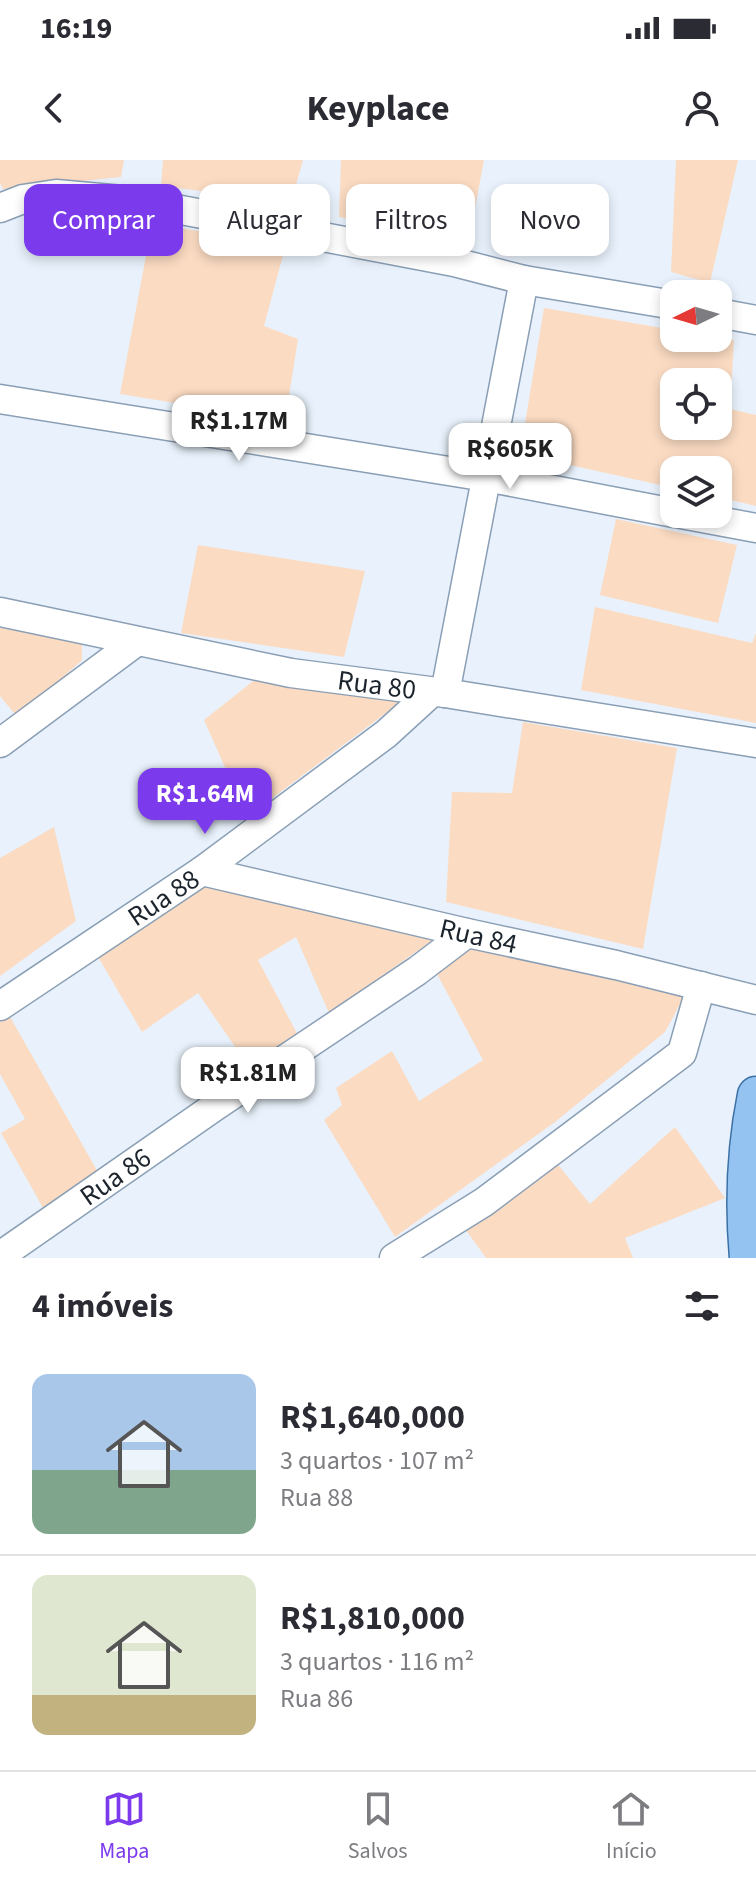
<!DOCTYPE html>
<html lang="pt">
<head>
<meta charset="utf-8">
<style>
  :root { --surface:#fff; --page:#f7f7f7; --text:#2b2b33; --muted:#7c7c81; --line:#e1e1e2; --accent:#7c3aed }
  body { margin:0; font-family:"Source Sans 3",sans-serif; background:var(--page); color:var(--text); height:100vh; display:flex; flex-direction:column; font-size:30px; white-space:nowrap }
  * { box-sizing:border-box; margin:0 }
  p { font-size:26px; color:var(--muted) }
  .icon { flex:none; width:44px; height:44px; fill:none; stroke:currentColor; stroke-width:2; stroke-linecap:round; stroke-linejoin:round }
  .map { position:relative; height:1098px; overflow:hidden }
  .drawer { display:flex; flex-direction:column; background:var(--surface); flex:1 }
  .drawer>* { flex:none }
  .banner { position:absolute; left:24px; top:24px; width:708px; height:72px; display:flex; gap:16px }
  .needle { width:52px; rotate:265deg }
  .tools { position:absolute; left:660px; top:120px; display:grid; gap:16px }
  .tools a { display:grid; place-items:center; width:72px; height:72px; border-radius:16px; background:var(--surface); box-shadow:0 4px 12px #0003; font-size:40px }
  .price { position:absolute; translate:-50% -68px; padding:0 18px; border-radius:16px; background:#fff; color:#222; font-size:26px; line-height:52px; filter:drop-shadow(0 2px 4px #0008) }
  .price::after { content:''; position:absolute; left:50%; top:48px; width:24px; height:18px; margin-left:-12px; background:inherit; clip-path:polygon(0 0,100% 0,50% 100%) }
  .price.active { background:var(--accent); color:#fff }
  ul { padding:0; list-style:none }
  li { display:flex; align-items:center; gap:24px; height:200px; padding:0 32px }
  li+li { border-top:2px solid var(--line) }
  li span { display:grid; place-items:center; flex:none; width:224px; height:160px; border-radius:16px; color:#555 }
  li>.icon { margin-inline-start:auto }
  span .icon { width:96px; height:96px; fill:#fffc; stroke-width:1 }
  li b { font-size:34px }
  h2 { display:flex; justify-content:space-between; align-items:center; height:96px; padding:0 32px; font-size:34px }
  .pill { padding:0 28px; border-radius:16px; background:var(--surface); box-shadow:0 4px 12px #0003; font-size:28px; line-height:72px }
  .pill.active { background:var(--accent); color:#fff }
  .status { display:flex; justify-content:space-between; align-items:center; height:56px; padding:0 40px; background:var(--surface); direction:ltr }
  .status svg { height:22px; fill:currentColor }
  header { display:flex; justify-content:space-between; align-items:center; height:104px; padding:0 32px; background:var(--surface); font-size:36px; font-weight:700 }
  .menu { display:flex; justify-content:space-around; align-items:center; height:112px; border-top:2px solid var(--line); background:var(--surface); font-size:22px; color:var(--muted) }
  .menu a { display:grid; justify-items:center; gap:4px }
  .menu .active { color:var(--accent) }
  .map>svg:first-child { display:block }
</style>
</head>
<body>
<div class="status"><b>16:19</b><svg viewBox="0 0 49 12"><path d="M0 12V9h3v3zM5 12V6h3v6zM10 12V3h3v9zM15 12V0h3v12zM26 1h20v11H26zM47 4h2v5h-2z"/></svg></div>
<header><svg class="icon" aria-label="back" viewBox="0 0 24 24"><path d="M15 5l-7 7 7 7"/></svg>Keyplace<svg class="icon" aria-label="person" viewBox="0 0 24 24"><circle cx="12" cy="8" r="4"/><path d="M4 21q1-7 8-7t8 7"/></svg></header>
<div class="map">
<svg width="756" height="1098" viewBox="0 0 756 1098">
  <rect width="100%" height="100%" fill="#e9f2fc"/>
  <g fill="#fbdbc2" fill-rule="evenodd">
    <polygon points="0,0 124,0 121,17 3,29 0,23"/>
    <polygon points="163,0 303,0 291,42 161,26"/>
    <polygon points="341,0 484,0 469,80 339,57"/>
    <polygon points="676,0 738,0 710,123 671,112"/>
    <polygon points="152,64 286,84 264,166 298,179 285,261 120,234"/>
    <path d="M 544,148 L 674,170 L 674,178 L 718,178 L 734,180 L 730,249 L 756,255 L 756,346 L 718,337 L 718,310 L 674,310 L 674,328 L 520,294 ZM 674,222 L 718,222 L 718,266 L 674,266 Z"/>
    <polygon points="616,359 737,385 718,463 600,435"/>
    <polygon points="198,385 365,411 344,497 181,473"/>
    <polygon points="595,447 752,483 756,473 756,563 581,530"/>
    <polygon points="0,463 82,481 82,500 18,558 0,536"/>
    <polygon points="257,518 406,538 247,657 204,560"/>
    <polygon points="523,562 677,588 643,789 446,742 452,632 512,633"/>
    <polygon points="54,667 76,761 0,816 0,698"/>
    <polygon points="207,720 423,772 433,780 329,853 296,777 258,800 300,879 247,904 198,833 142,872 97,795"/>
    <polygon points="471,786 686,833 665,872 555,962 395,1077 324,960 342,945 336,928 392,891 419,941 483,900 436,812"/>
    <polygon points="9,855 99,1014 47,1055 1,973 25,959 0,914 0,860"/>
    <polygon points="675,967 725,1038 625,1078 633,1098 486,1098 463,1066 555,1001 590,1044"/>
  </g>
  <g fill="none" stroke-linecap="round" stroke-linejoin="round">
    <g stroke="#8a9fb5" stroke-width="31">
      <g id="minor">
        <polyline points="0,48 23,39 56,34 134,41 454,102 524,120 674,145"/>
        <polyline points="718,153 756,160"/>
        <polyline points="0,239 486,317 674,353"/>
        <polyline points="681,354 756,368"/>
        <path id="s1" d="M 0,452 L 291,513 L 445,533 L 756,583"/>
        <polyline points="445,533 524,120"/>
        <polyline points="0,583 136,482"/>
        <path id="s2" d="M 202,711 L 467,773 L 616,805 L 756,840"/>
        <path id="s3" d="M 0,846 L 202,711 L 386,574 L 432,532"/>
        <path id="s4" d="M 0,1096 L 214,947 L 417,811 L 467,773"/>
        <polyline points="394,1098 484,1042 682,893 701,826"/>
      </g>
    </g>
    <g stroke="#3c71a6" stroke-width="39">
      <path id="major" d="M 748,1098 C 743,1042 745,990 756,935"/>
    </g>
    <use href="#minor" stroke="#fff" stroke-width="28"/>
    <use href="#major" stroke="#94c3f1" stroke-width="36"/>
  </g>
  <g text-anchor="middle" stroke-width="8" stroke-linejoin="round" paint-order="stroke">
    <g font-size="28" fill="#1c242d" stroke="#fefefe">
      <text dy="10" stroke="none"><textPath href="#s1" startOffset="384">Rua 80</textPath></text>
      <text dy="10" stroke="none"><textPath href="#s3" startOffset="196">Rua 88</textPath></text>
      <text dy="10" stroke="none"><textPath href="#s2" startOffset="284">Rua 84</textPath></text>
      <text dy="10" stroke="none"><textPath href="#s4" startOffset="140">Rua 86</textPath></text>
    </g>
  </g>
</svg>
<div class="tools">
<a><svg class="needle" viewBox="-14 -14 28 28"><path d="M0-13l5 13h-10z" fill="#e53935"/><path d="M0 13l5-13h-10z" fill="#7c7c81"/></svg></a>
<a><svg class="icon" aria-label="locate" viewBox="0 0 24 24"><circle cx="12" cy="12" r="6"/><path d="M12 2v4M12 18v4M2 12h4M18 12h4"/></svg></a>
<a><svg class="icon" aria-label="layers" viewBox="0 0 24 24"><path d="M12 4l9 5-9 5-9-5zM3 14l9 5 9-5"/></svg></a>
</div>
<b class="price" style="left:239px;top:303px">R$1.17M</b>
<b class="price" style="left:510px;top:331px">R$605K</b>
<b class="price active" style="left:205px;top:676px">R$1.64M</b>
<b class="price" style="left:248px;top:955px">R$1.81M</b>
<div class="banner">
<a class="pill active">Comprar</a>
<a class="pill">Alugar</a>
<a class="pill">Filtros</a>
<a class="pill">Novo</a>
</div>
</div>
<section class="drawer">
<h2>4 imóveis<svg class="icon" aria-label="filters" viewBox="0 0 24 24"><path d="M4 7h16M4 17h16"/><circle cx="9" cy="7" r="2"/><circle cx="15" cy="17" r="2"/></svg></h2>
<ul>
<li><span style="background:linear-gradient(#a9c7e8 60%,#7fa58c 0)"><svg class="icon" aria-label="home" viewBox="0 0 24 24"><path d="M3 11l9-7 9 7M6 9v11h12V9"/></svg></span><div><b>R$1,640,000</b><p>3 quartos · 107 m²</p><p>Rua 88</p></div></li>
<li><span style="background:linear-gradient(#dfe7d0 75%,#c2b280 0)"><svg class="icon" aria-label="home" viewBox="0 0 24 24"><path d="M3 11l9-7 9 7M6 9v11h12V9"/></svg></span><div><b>R$1,810,000</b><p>3 quartos · 116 m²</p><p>Rua 86</p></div></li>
</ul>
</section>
<nav class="menu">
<a class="active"><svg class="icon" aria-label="map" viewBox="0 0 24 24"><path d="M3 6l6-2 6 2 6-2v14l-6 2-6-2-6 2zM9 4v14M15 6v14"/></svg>Mapa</a>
<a><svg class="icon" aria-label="saved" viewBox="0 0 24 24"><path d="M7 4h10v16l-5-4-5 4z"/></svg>Salvos</a>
<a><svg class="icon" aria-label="home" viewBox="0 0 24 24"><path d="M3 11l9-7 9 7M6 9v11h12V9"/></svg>Início</a>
</nav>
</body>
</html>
